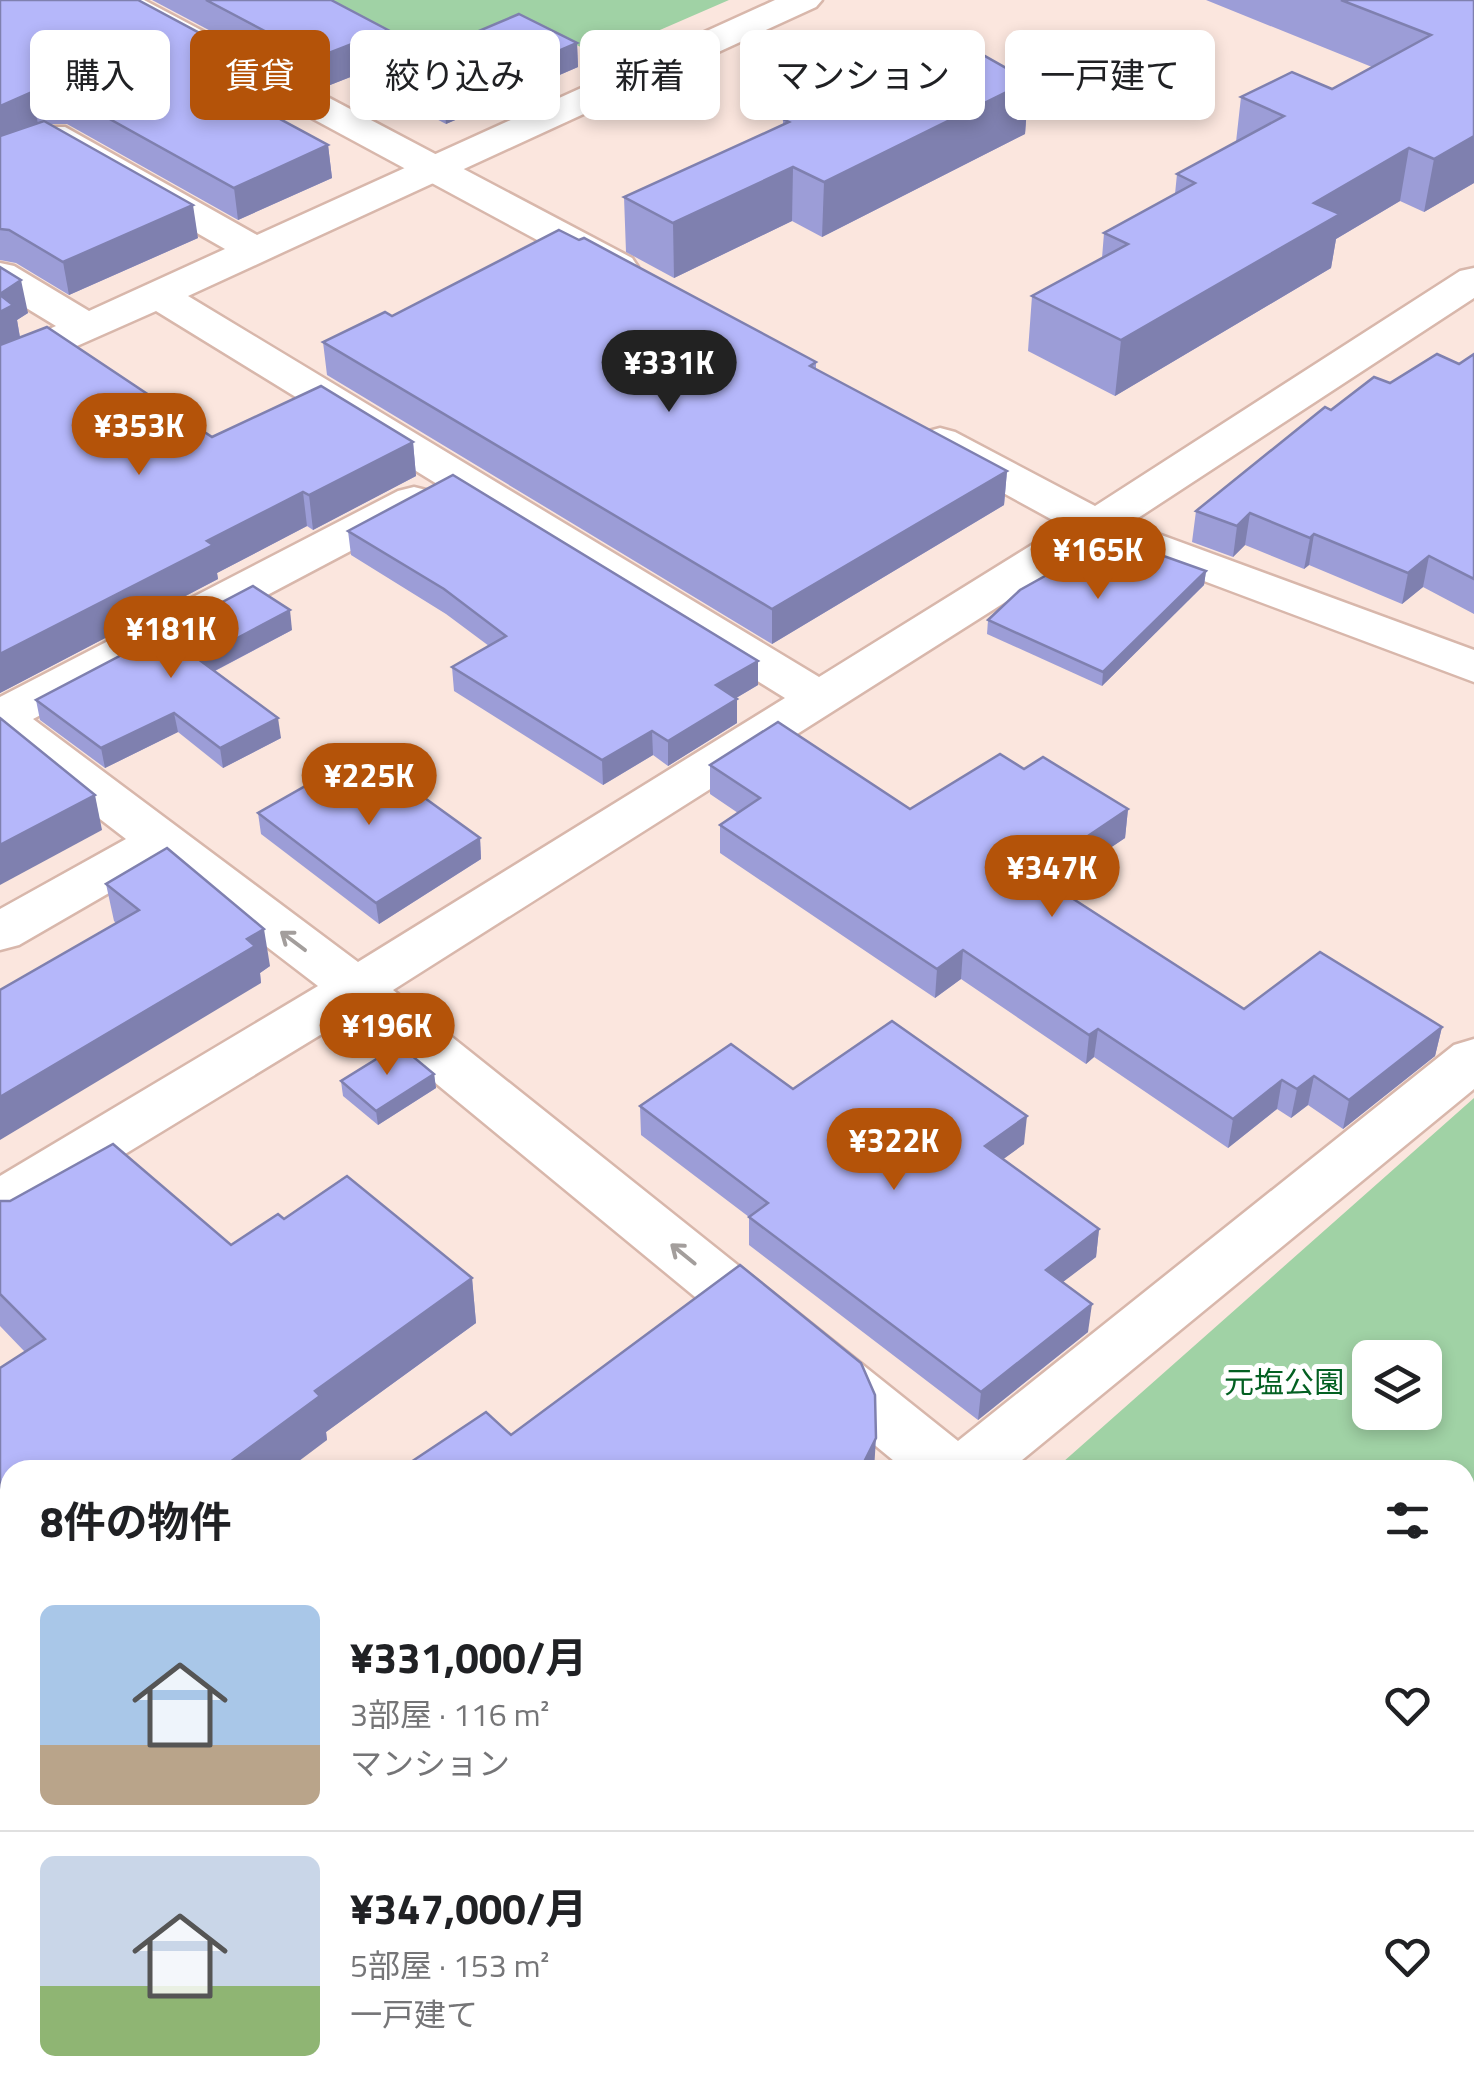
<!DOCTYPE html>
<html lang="ja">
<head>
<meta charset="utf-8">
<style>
  :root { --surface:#fff; --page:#f6f6f6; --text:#202124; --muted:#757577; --line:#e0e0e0; --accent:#b45309 }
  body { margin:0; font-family:"Titillium Web","Noto Sans JP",sans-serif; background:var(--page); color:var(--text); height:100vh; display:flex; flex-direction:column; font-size:38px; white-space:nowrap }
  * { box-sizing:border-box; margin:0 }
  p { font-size:32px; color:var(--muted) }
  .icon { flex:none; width:55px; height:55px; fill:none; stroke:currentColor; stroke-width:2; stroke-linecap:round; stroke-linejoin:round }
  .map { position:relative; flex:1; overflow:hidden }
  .side { position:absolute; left:0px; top:1460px; width:1475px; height:640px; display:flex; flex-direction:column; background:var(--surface); border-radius:30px 30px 0 0; box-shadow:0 5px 15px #0003 }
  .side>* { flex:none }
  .banner { position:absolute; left:30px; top:30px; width:1415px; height:90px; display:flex; gap:20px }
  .tools { position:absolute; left:1352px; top:1340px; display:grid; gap:20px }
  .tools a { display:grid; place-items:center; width:90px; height:90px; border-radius:15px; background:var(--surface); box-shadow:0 5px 15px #0003; font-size:50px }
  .price { position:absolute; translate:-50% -85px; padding:0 22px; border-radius:35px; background:var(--accent); color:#fff; font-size:32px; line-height:65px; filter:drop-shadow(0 2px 5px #0008) }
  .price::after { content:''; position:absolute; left:50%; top:60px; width:30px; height:22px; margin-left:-15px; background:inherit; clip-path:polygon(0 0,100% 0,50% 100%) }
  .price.on { background:#222; color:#fff }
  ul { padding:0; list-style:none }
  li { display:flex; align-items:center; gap:30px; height:250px; padding:0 40px }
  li+li { border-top:2px solid var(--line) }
  li span { display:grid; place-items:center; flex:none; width:280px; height:200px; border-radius:15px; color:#555 }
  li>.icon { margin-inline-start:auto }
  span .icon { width:120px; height:120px; fill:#fffc; stroke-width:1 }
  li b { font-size:42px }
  h2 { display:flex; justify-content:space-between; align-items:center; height:120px; padding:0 40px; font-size:42px }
  .pill { padding:0 35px; border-radius:15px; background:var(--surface); box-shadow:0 5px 15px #0003; font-size:35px; line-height:90px }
  .pill.on { background:var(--accent); color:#fff }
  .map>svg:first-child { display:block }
</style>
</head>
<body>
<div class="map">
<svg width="1474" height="2100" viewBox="0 0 1474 2100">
  <rect width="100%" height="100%" fill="#fbe6de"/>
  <g fill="#a0d2a5" fill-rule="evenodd">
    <polygon points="294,0 729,0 600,56 525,21 419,67 290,2"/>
    <path d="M 1474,1098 L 1474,2100 L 343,2100 L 354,2090 L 1465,2090 L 1465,1470 L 1054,1470 ZM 1370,1358 L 1425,1358 L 1425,1412 L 1370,1412 Z"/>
  </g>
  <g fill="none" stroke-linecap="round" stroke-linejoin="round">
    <g stroke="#d8b7ab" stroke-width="5">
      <g id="street">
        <polygon points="775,0 822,0 816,7 188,296 819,677 1080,515 1096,511 1474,650 1474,682 1100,542 393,990 958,1441 1454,1045 1474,1039 1474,1089 1010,1470 905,1470 353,1015 20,1218 0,1225 0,1176 318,986 159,864 19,945 0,950 0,909 126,839 0,742 0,697 398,491 414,487 430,491 436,500 430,509 33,719 358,962 785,698 156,311 0,380 0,351 56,326 0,292 0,263 14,266 89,311 225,249 50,149 0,168 0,143 39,127 65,127 257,235"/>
        <polygon points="226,2090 308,2090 304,2100 222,2100"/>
      </g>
    </g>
    <g stroke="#d8b7ab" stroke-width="5">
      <g id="secondary">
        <polygon points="100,0 144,0 632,258 638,267 632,276 618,279 604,276 106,7"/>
        <polygon points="1474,268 1474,298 1112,535 1096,539 1080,535 925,450 918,441 925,432 940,428 955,432 1095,506 1460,271"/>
      </g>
    </g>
    <use href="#street" fill="#fff" fill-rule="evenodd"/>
    <use href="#secondary" fill="#fff" fill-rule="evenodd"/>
  </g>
  <g fill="#9c9dd7">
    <polygon points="0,0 276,74 280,105 265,111 328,145 332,178 238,220 67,124 48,124 198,238 69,295 16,263 0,260"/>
    <polygon points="152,0 331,0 391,61 320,89"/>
    <polygon points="1206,0 1474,0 1474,183 1424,212 1400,201 1336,239 1331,268 1115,396 1028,351 1032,296 1102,258 1104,233 1175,194 1177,174 1236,142 1241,97 1332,89 1372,67"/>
    <polygon points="577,43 578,67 446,124 389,94 386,70"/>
    <polygon points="943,50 1029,81 1025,134 822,237 792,221 674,278 626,252 624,197 783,125 783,119 800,110 800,91 890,54"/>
    <polygon points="0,267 28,313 17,320 20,337 212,437 413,442 416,476 313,530 307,526 217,573 218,579 0,693"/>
    <polygon points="323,342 816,362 816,369 1007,471 1004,505 772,644 327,375"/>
    <polygon points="1474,354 1474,614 1423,587 1402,604 1309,565 1304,569 1245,545 1233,557 1192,542 1196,511 1331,410 1390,383 1459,364"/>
    <polygon points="348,531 758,661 758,685 736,698 737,723 668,766 653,755 603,785 454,691 452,667 489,646 446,614 351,555"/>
    <polygon points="1206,571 1204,585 1102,686 987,634 988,620"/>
    <polygon points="292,630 215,671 281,738 223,768 178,732 105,768 40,720 36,700"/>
    <polygon points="710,765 910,809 1024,769 1128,809 1125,838 1053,886 1244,1009 1442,1027 1435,1056 1343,1129 1308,1105 1291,1118 1277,1109 1228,1148 1094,1057 1086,1064 961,979 935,998 720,853 720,825 738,813 710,794"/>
    <polygon points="381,773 480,838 481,859 379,924 261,834 258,813"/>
    <polygon points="106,884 270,966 260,973 261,983 116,923 114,921"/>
    <polygon points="434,1074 436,1088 378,1125 343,1096 341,1081"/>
    <polygon points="793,1089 1024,1144 1003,1159 1099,1229 1096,1257 1062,1282 1088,1332 978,1420 749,1245 749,1217 641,1135 640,1106"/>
    <polygon points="0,1201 231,1245 284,1219 472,1278 476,1323 326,1432 327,1440 10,1470 10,1851 0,1858 0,1368 25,1352 0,1326"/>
  </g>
  <g fill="#7f80af">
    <polygon points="388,30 391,61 320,89 316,58"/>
    <polygon points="577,43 578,67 446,124 444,100"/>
    <polygon points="276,74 280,105 234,124 230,92"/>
    <polygon points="1029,81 1025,134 822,237 824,182"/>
    <polygon points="32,92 38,124 0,141 0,106"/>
    <polygon points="1474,136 1474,183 1424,212 1434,159"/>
    <polygon points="328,145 332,178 238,220 234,188"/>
    <polygon points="1409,148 1400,201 1336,239 1331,268 1115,396 1121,340 1314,203"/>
    <polygon points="793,167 792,221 674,278 673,223"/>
    <polygon points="193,205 198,238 69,295 63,262"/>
    <polygon points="21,280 28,313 17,320 20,338 0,349 0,294"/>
    <polygon points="413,442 416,476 313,530 309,495"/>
    <polygon points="1007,471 1004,505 772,644 772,609"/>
    <polygon points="303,492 307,526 217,573 218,579 0,693 0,654 207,541"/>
    <polygon points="1250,513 1245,545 1233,557 1237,526"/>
    <polygon points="1314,534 1309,565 1304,569 1310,538"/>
    <polygon points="1429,556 1423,587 1402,604 1408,573"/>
    <polygon points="1206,571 1204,585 1102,686 1103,672"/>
    <polygon points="290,610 292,630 201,678 198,659"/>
    <polygon points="758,661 758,685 716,710 716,685"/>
    <polygon points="737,699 737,723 668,766 668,741"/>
    <polygon points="174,713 178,732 105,768 101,748"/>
    <polygon points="278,718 281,738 223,768 220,748"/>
    <polygon points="652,731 653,755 603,785 602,760"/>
    <polygon points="95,795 102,830 0,885 0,845"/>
    <polygon points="1128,809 1125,838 1030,902 1033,873"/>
    <polygon points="480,838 481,859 379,924 376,903"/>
    <polygon points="264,929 270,966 260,973 261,983 0,1140 0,1097"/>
    <polygon points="963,950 961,979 935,998 937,969"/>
    <polygon points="1442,1027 1435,1056 1343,1129 1349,1100"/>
    <polygon points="1098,1029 1094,1057 1086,1064 1089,1035"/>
    <polygon points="434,1074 436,1088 378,1125 376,1111"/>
    <polygon points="1314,1076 1308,1105 1291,1118 1297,1089"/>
    <polygon points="1282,1080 1277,1109 1228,1148 1233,1119"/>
    <polygon points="1027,1116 1024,1144 983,1174 985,1146"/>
    <polygon points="1099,1229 1096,1257 1042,1298 1046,1270"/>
    <polygon points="472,1278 476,1323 326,1432 327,1440 287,1470 227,1470 226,1465 315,1391"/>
    <polygon points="1092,1304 1088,1332 978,1420 981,1392"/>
    <polygon points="876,1438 874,1470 860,1470"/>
    <polygon points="0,1815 10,1844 10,1851 0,1858"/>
    <polygon points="1474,1916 1474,1924 1465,1933 1465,1924"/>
  </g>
  <g fill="#b5b7fa" stroke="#7f80af" stroke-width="2.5">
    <polygon points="0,0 138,0 276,74 230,92 328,145 234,188 61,92 32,92 0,106"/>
    <polygon points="206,0 331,0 388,30 316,58"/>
    <polygon points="1341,0 1474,0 1474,136 1434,159 1409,148 1314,203 1340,214 1121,340 1032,296 1128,244 1104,233 1195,183 1177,174 1284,116 1241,97 1292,72 1332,89 1431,35"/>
    <polygon points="519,14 577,43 444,100 386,70"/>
    <polygon points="921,40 943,50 960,42 1029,81 824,182 793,167 673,223 624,197 789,122 783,119 821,100 800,91 882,51 890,54"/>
    <polygon points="44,121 193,205 63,262 9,230 0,229 0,136"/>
    <polygon points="559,230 579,240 584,238 816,362 810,366 1007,471 772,609 323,342 385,312 392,316"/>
    <polygon points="0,267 21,280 0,294"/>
    <polygon points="0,295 13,305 0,312"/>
    <polygon points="47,327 212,437 321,386 413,442 309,495 303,492 207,541 213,545 0,654 0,345"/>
    <polygon points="1437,354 1459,364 1474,354 1474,579 1429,556 1408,573 1314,534 1310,538 1250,513 1237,526 1196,511 1325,407 1331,410 1374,377 1390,383"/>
    <polygon points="453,475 758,661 716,685 737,699 668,741 652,731 602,760 452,667 506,636 444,589 348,531"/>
    <polygon points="1113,538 1206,571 1103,672 988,620 1020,590"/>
    <polygon points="253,586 290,610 198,659 278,718 220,748 174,713 101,748 36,700"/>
    <polygon points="0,718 95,795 0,845"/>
    <polygon points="778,722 910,809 1000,754 1024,769 1043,757 1128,809 1033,873 1244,1009 1320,952 1442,1027 1349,1100 1314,1076 1297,1089 1282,1080 1233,1119 1098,1029 1089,1035 963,950 937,969 720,825 760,798 710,765"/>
    <polygon points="358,756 381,773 386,770 480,838 376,903 258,813"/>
    <polygon points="167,848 264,929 247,939 255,946 0,1097 0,990 139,910 106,884"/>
    <polygon points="892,1021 1027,1116 985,1146 1099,1229 1046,1270 1092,1304 981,1392 749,1217 768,1203 640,1106 731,1044 793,1089"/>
    <polygon points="399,1045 434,1074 376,1111 341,1081"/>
    <polygon points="113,1144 231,1245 278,1214 284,1219 347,1176 472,1278 315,1391 320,1396 226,1465 232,1470 10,1470 10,1822 0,1811 0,1368 45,1339 0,1294 0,1201 10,1201"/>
    <polygon points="740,1265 861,1363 875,1395 876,1438 860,1470 399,1470 486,1412 511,1435"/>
    <polygon points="1465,1898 1474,1906 1474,1916 1465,1924"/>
  </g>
  <defs><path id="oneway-shaft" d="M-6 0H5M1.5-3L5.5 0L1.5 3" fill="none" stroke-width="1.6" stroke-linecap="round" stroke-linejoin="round" transform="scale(2.5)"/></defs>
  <g stroke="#a39e9c">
    <use href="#oneway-shaft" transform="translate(293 941) rotate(-143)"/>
    <use href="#oneway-shaft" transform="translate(683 1254) rotate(-141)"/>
  </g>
  <g text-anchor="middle" stroke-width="10" stroke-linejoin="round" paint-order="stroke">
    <g font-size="30" fill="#036022" stroke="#fff">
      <text x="1284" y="1393">元塩公園</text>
    </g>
  </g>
</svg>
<div class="tools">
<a><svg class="icon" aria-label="layers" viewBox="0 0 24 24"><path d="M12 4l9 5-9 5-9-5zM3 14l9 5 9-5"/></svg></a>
</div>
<b class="price on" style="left:669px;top:415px">¥331K</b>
<b class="price" style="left:139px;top:478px">¥353K</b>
<b class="price" style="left:1098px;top:602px">¥165K</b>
<b class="price" style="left:171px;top:681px">¥181K</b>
<b class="price" style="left:369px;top:828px">¥225K</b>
<b class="price" style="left:1052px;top:920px">¥347K</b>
<b class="price" style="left:387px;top:1078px">¥196K</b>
<b class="price" style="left:894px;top:1193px">¥322K</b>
<div class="banner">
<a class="pill">購入</a>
<a class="pill on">賃貸</a>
<a class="pill">絞り込み</a>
<a class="pill">新着</a>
<a class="pill">マンション</a>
<a class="pill">一戸建て</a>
</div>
<section class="side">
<h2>8件の物件<svg class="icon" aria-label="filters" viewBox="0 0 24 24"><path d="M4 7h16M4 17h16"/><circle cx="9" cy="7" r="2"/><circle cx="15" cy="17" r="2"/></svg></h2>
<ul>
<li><span style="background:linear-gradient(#a9c7e8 70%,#b9a48a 0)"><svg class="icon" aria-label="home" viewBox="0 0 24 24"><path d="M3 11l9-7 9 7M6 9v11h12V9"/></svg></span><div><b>¥331,000/月</b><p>3部屋 · 116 m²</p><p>マンション</p></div><svg class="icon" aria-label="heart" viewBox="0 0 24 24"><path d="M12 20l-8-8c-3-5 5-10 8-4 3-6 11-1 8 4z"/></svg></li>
<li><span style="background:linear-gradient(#c9d6e8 65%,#8fb573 0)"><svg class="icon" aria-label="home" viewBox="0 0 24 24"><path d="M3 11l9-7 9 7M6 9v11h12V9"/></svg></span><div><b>¥347,000/月</b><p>5部屋 · 153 m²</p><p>一戸建て</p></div><svg class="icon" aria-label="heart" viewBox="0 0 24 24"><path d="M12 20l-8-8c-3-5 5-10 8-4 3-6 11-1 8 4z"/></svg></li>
</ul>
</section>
</div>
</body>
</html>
